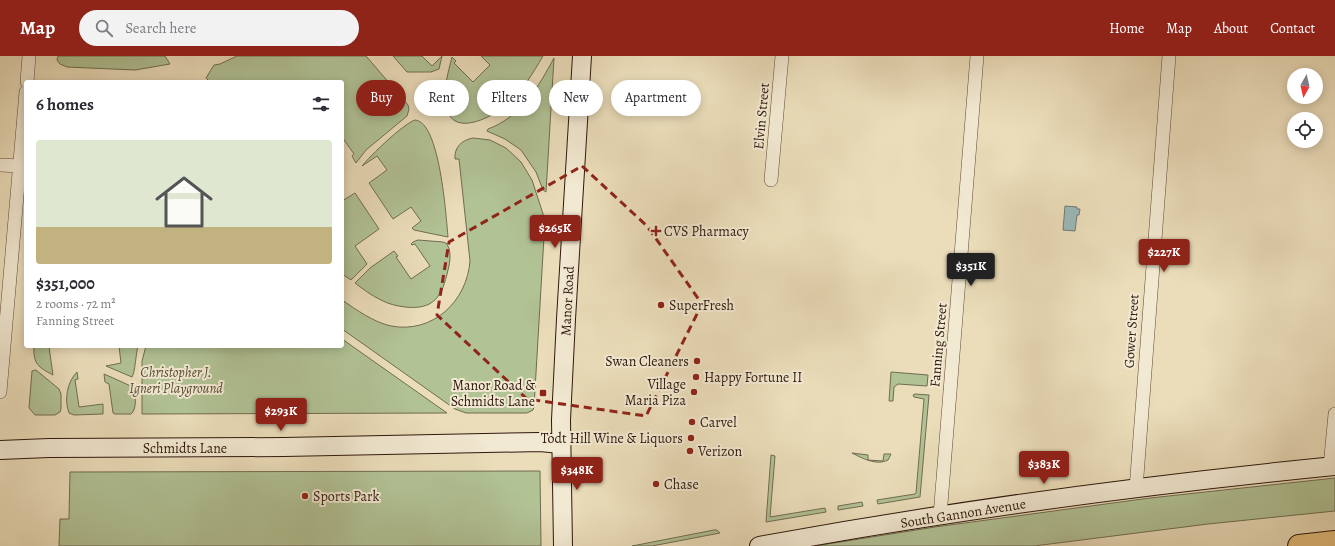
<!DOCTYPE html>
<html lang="en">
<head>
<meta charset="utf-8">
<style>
  :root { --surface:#fff; --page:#f2f2f3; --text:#2b2b33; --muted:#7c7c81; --line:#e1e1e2; --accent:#8f2418 }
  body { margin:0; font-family:Alegreya,serif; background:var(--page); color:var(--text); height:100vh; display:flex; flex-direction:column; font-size:15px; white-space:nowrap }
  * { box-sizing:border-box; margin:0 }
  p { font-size:13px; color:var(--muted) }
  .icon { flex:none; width:22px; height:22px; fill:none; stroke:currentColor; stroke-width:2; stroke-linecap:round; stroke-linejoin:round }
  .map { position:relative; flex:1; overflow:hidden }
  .drawer { position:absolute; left:24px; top:24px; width:320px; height:268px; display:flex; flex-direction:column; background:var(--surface); border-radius:4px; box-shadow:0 2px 10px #0003 }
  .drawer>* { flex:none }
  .banner { position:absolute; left:356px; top:24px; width:380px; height:36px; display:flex; gap:8px }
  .needle { width:26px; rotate:188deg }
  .buttons { position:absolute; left:1287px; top:12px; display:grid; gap:8px }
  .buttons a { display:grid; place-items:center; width:36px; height:36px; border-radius:50%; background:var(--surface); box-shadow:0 2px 10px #0003; font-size:20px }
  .price { position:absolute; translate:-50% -34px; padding:0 9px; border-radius:4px; background:var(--accent); color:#fff; font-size:13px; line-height:26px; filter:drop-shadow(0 1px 2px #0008) }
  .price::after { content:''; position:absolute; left:50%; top:24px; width:12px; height:9px; margin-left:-6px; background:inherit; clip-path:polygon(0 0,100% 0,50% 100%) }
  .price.selected { background:#222; color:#fff }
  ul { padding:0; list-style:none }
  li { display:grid; align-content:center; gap:8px; height:212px; padding:0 12px }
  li+li { border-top:1px solid var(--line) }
  li span { display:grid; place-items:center; height:124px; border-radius:4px; color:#555 }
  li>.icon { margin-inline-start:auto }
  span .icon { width:72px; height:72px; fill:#fffc; stroke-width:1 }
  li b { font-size:17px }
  h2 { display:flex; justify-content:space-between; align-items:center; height:48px; padding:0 12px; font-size:17px }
  .chip { padding:0 14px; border-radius:18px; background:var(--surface); box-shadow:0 2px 10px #0003; font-size:14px; line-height:36px }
  .chip.selected { background:var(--accent); color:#fff }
  header { display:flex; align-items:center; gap:24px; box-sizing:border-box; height:56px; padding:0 20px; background:var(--accent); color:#fff }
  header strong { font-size:19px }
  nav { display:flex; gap:22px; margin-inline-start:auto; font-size:14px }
  .search { width:280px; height:36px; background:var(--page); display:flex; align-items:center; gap:10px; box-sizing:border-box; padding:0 14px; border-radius:22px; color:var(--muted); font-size:15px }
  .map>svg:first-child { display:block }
</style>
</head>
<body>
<header>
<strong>Map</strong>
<div class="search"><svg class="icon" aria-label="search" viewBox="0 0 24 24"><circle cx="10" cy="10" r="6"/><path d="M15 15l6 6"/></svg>Search here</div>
<nav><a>Home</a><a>Map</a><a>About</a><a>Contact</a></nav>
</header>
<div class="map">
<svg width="1335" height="490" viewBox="0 0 1335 490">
  <rect width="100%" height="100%" fill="#ebddba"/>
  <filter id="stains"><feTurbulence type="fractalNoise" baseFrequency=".005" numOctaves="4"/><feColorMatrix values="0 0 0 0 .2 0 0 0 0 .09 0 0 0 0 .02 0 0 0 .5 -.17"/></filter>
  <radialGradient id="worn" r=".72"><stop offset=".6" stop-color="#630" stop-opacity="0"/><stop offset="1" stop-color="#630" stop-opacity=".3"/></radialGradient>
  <g fill="#b1c295" stroke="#706c51">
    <polygon points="58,0 165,0 170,8 135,14 67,11 60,8 57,4"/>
    <polygon points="237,0 366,0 408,49 409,53 407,60 366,94 356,107 352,100 354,98 342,81 342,26 210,26 206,22 214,9 220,8"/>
    <polygon points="393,0 422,0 432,10 442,0 439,13 431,16 407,16"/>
    <path d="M 481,0 L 543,0 C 533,17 523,34 509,47 C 495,60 454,82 447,53 C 442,36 448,17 452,1 L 456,5 L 454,7 L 473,26 L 490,9 Z"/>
    <path d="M 554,2 L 546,136 L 543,134 L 536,116 L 521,94 L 505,83 L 487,75 L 488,73 C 521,61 539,30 554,2 Z"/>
    <path d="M 415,64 C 440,66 446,160 448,181 L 414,174 L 412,172 L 421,165 L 411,151 L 393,163 L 369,127 L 387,114 L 377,100 L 362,110 C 370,100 403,68 415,64 Z"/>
    <path d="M 473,82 L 490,84 L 506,92 L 521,106 L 532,124 L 545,164 L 534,351 L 533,354 L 527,357 L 466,357 L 455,353 L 342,273 L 342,244 C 357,254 373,266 391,270 C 433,278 467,245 470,205 L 459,103 L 455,103 C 454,91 462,84 473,82 Z"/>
    <polygon points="355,137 379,173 355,190 367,208 351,224 342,218 342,145"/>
    <path d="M 418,184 L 443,186 L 446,187 C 452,194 450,206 448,214 C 442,241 434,254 405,251 C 397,250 388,248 381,244 C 372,240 363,233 355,227 L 370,212 L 394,195 L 398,200 L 396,201 L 411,223 L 430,210 L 415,188 L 412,189 L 411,188 L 413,186 Z"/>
    <polygon points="342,283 447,357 142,358 142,305 146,290 342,290"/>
    <path d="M 34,290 L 58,290 L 49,291 L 53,319 C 38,311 33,308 34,290 Z"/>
    <path d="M 119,290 L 138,290 C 136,297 135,317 132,321 L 106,310 L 121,307 Z"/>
    <polygon points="36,314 59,333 61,338 61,353 60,356 55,359 35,359 29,352 32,315"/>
    <path d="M 77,316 L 78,323 L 75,324 L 79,351 L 103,348 L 103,358 L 74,359 L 69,357 C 64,344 67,326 77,316 Z"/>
    <polygon points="891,316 928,319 927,330 898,328 894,331 893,345 889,345"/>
    <path d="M 104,318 L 133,331 C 136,338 137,354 131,358 L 115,358 L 113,357 L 109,328 L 105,326 Z"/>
    <polygon points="915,338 929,339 920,441 878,448 877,444 915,438 916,437 924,343 914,341 913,339"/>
    <path d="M 852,397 L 868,399 L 868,404 L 883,405 L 884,398 L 891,398 L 888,404 C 876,410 862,402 852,397 Z"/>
    <polygon points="771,399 775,400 770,461 825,452 826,456 766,466"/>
    <polygon points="540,415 541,490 59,490 60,463 69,463 70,416"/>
    <polygon points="1335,422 1335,455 1208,468 1034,490 815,490 935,471 1150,442"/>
    <polygon points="862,446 863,450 838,454 838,450"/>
    <polygon points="714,474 717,474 720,477 652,490 632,490"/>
  </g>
  <polygon fill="#9bbab9" stroke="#707974" points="1065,150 1077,151 1077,153 1080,153 1079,159 1077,159 1075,175 1063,174"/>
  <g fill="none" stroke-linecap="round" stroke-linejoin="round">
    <g stroke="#5e4838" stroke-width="14">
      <g id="street">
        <polyline points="27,26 29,0"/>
        <polyline points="0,109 20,110"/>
        <polyline points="771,124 782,0"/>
        <polyline points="0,336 26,36"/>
        <polyline points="1330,411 1335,358"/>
        <polyline points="1136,433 1169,0"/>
        <polyline points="940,460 977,0"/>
      </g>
    </g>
    <g stroke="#2f170d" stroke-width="20">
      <g id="secondary">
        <polyline points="0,394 49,392 284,391 540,386 561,388"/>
        <polyline points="563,490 561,364 566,263 582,0"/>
        <path d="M 759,490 C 950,455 1142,429 1335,410"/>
      </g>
    </g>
    <g stroke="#2f170d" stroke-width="24">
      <polyline id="highway" points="1299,490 1335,486"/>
    </g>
    <use href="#street" stroke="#f2e9d2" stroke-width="13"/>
    <use href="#secondary" stroke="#f2e9d2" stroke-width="18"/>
    <use href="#highway" stroke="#e6be7d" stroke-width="22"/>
  </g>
  <path fill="none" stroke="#8f2418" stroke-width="3" stroke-dasharray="8 5" stroke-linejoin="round" d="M 582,110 L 647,170 L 702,248 L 646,360 L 527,343 L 437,259 L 449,186 Z"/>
  <g fill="#8f2418" stroke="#f2e9d2" stroke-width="1.5">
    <path d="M654 169h4v4h4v4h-4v4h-4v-4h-4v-4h4z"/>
    <circle cx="661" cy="249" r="4"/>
    <circle cx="697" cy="305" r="4"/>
    <circle cx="696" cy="321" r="4"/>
    <circle cx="694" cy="336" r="4"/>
    <rect x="539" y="333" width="8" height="8" rx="2"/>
    <circle cx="692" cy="366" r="4"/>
    <circle cx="691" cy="382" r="4"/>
    <circle cx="690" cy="395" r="4"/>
    <circle cx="656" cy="428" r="4"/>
    <circle cx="305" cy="440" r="4"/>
  </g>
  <g text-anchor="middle" stroke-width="4" stroke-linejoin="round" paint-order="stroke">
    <g font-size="14" fill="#2f170d" stroke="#f2e9d2">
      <text transform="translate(761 60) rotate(-85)" y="5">Elvin Street</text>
      <text transform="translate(567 245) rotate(-87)" y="5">Manor Road</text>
      <text transform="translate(1131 275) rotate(-86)" y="5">Gower Street</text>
      <text transform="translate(938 289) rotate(-85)" y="5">Fanning Street</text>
      <text x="185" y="397">Schmidts Lane</text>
      <text transform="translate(963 457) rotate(-9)" y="5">South Gannon Avenue</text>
    </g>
    <g font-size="14" fill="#2f170d" stroke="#f2e9d2" text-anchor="start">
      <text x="664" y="180">CVS Pharmacy</text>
      <text x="669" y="254">SuperFresh</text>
      <text x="689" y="310" text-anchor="end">Swan Cleaners</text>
      <text x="704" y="326">Happy Fortune II</text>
      <text x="686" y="333" text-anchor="end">Village<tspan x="686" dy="16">Maria Piza</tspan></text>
      <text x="535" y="334" text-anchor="end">Manor Road &amp;<tspan x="535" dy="16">Schmidts Lane</tspan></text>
      <text x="700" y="371">Carvel</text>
      <text x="683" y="387" text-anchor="end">Todt Hill Wine &amp; Liquors</text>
      <text x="698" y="400">Verizon</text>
      <text x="664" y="433">Chase</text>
      <text x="313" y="445">Sports Park</text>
    </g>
    <g font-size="14" font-style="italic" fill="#564a36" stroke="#f2e9d2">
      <text x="176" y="321">Christopher J.<tspan x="176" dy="16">Igneri Playground</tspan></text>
    </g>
  </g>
  <rect width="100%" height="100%" filter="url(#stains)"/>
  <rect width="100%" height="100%" fill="url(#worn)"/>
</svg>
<div class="buttons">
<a><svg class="needle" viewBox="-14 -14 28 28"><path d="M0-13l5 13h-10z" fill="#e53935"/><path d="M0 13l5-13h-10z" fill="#7c7c81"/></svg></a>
<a><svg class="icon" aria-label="locate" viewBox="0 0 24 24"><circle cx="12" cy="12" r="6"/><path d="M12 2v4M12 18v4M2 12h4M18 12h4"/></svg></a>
</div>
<b class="price" style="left:555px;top:193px">$265K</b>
<b class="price" style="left:1164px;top:217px">$227K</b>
<b class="price selected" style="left:971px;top:231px">$351K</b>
<b class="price" style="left:281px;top:376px">$293K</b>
<b class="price" style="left:1044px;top:429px">$383K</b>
<b class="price" style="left:577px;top:435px">$348K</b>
<div class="banner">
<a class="chip selected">Buy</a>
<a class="chip">Rent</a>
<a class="chip">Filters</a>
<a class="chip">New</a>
<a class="chip">Apartment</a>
</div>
<section class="drawer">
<h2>6 homes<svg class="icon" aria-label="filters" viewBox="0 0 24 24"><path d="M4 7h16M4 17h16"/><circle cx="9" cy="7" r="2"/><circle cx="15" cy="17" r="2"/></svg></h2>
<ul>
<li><span style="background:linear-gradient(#dfe7d0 70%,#c2b280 0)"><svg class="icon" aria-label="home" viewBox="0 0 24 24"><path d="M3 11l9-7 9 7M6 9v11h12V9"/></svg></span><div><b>$351,000</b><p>2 rooms · 72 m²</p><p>Fanning Street</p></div></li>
</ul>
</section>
</div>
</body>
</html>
